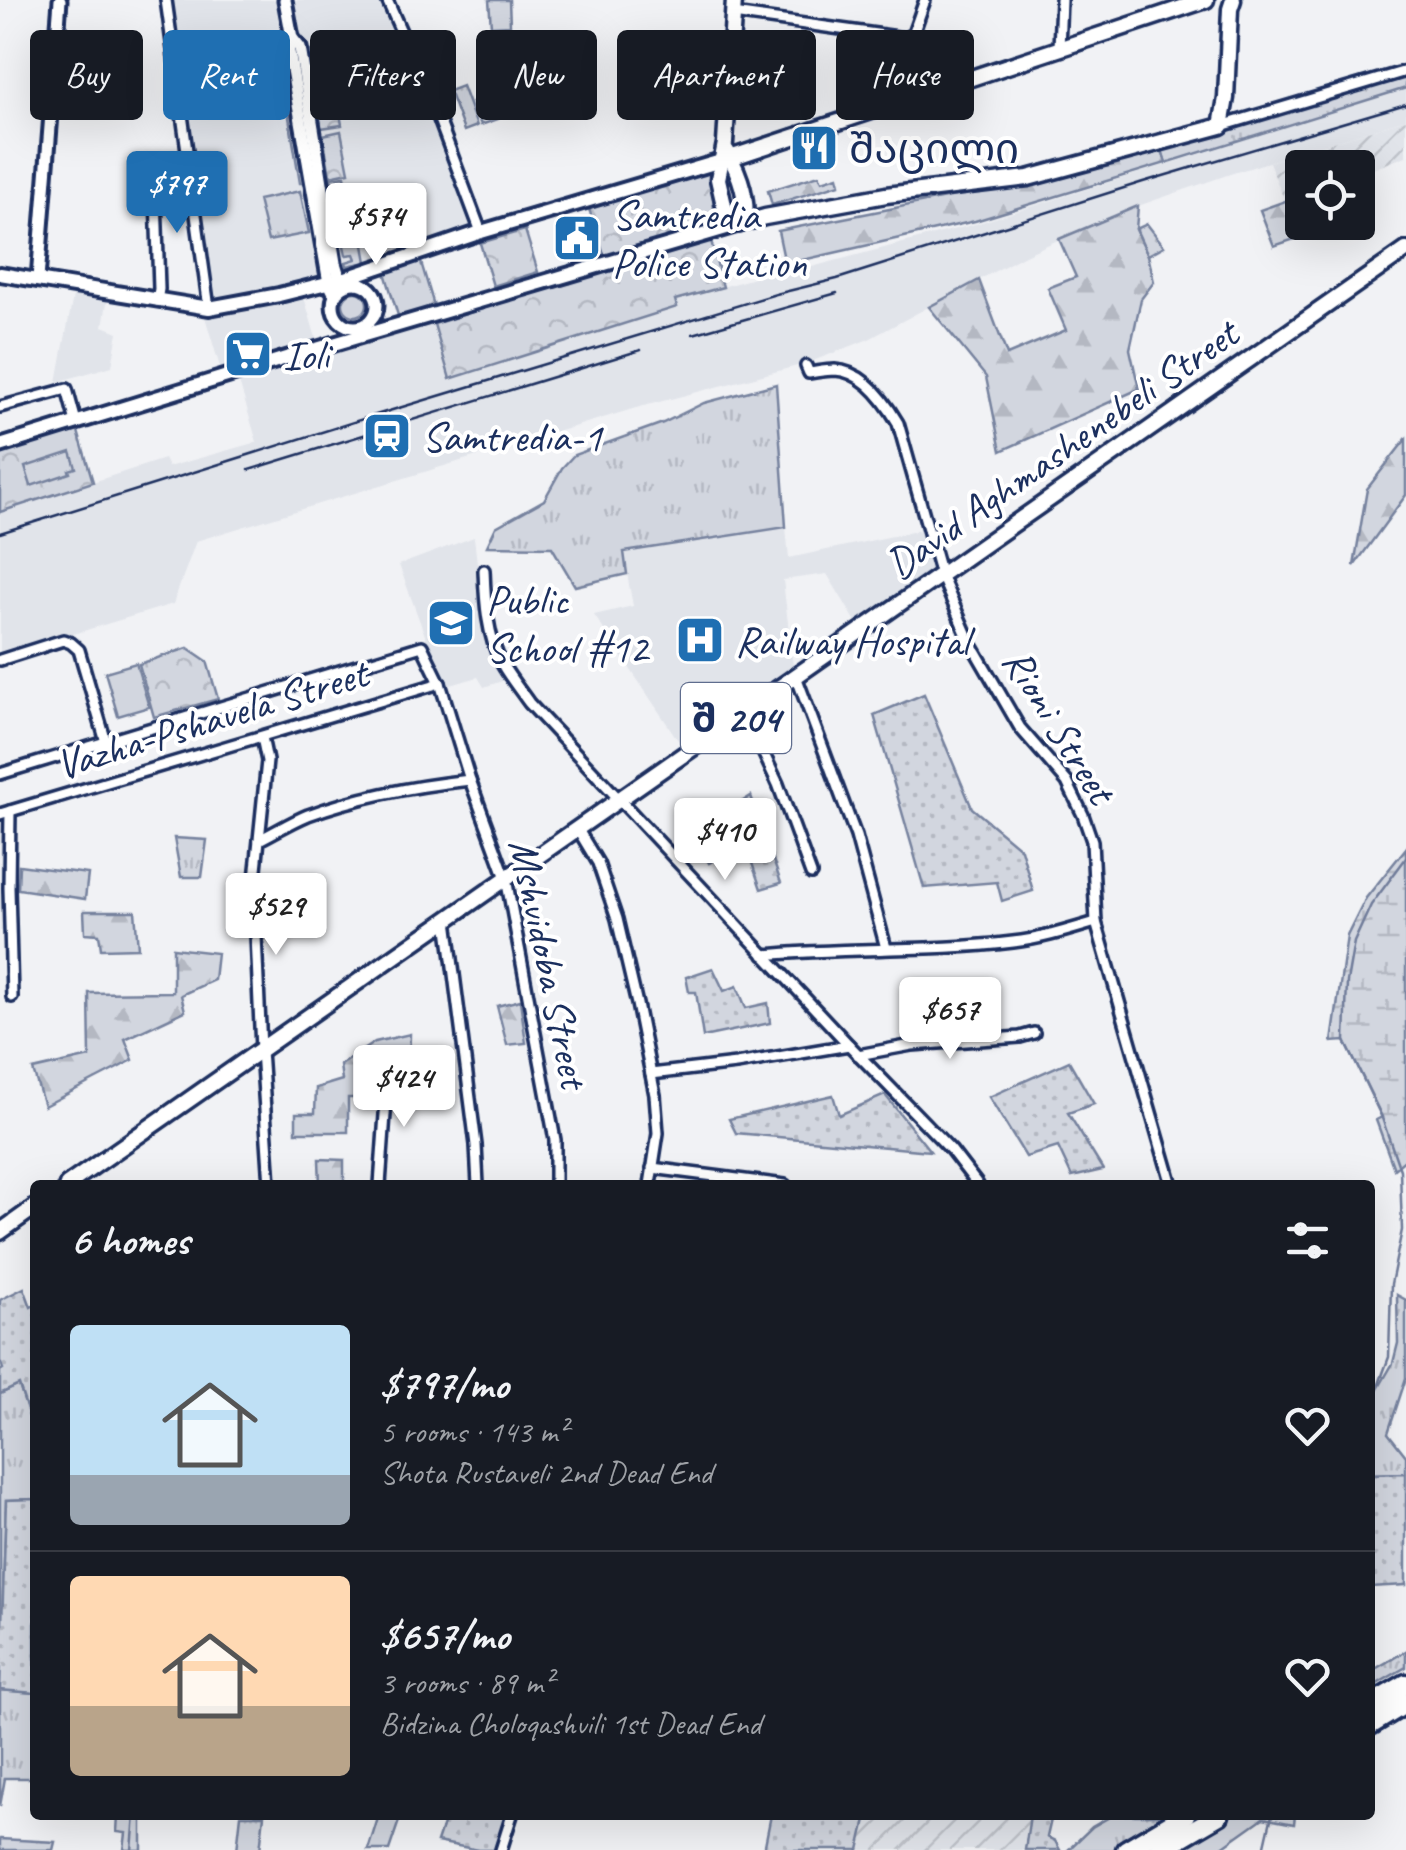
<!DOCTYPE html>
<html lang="en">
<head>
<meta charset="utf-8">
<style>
  :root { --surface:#171b24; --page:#20242c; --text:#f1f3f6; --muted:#9ea1a6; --line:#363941; --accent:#1f6fb2 }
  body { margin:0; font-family:Caveat,"Noto Sans Georgian",sans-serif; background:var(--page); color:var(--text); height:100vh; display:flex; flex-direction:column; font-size:38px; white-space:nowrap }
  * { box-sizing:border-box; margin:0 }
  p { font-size:32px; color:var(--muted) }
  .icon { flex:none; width:55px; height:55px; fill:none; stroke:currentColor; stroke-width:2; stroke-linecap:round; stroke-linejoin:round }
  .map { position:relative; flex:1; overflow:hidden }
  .drawer { position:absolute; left:30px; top:1180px; width:1345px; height:640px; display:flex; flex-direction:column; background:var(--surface); border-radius:10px; box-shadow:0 10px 40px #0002 }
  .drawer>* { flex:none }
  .banner { position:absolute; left:30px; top:30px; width:1348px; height:90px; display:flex; gap:20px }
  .buttons { position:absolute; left:1285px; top:150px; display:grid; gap:20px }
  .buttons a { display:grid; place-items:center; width:90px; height:90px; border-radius:10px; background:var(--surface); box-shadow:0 10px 40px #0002; font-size:50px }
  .price { position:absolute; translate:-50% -85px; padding:0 22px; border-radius:10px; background:#fff; color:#222; font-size:32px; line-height:65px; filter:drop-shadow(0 2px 5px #0008) }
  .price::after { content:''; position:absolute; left:50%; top:60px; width:30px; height:22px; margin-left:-15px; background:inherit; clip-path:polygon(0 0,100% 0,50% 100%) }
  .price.selected { background:var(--accent); color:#fff }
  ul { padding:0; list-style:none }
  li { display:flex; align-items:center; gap:30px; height:250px; padding:0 40px }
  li+li { border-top:2px solid var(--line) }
  li span { display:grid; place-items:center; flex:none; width:280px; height:200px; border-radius:10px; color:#555 }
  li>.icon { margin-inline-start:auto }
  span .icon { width:120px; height:120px; fill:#fffc; stroke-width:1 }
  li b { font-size:42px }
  h2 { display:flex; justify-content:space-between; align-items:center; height:120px; padding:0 40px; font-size:42px }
  .tag { padding:0 35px; border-radius:10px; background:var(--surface); box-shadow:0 10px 40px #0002; font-size:35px; line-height:90px }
  .tag.selected { background:var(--accent); color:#fff }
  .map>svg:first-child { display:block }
</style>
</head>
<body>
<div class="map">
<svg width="1406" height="1850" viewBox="0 0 1406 1850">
  <defs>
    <pattern id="industrial-furrows" width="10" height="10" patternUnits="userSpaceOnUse" patternTransform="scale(2.5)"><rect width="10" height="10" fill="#e1e4ea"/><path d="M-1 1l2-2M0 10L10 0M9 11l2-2" fill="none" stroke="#c0c4cb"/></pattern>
    <pattern id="grass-tufts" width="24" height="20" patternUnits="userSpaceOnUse" patternTransform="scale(2.5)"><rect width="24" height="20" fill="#d2d6df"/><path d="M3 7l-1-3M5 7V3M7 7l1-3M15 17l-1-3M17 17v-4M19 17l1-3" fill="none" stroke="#b4b8c2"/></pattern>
    <pattern id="forest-firs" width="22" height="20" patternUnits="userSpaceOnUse" patternTransform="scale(2.5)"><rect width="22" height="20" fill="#d2d6df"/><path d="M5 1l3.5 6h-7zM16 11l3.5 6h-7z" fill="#b4b8c2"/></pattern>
    <pattern id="wetland-marsh" width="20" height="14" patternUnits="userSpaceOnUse" patternTransform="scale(2.5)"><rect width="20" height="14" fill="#d2d6df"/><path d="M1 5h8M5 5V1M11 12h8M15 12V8" fill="none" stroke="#b4b8c2"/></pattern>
    <pattern id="park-crowns" width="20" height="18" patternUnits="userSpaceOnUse" patternTransform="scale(2.5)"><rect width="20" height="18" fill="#d2d6df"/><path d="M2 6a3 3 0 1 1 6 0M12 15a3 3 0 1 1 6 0" fill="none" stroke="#b4b8c2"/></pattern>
    <pattern id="garden-dots" width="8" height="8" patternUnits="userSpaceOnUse" patternTransform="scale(2.5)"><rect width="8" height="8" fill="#d2d6df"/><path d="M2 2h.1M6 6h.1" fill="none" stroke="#b4b8c2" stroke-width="1.8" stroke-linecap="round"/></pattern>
  </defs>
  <rect width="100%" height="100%" fill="#f1f2f5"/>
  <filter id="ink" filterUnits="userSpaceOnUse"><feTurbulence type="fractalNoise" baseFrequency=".01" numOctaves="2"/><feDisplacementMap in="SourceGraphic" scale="20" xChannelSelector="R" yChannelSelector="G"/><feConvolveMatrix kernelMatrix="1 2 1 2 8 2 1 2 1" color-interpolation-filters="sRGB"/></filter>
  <g filter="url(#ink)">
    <g fill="#e1e4ea">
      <polygon points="168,0 277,0 326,277 218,301 212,296"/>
      <polygon points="292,0 384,0 478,231 342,274"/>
      <polygon points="1406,86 1406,119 1230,174 1115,214 1025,255 869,339 836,352 805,364 636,408 196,541 173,604 0,656 0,512 164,459 168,467 257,442 239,382 434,324 450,379 676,308 675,300 772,273 785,274 975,224 1222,147"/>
      <polygon points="74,291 108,297 103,326 118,332 112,366 57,382"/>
      <polygon points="304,297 318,345 222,374 205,317"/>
      <polygon points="786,527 789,558 921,530 935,571 858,625 827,574 783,580 793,666 682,746 594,615 633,606 623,552"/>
      <polygon points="474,537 485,634 505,680 484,687 478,677 444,687 399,565"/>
      <polygon points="8,815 4,931 0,931 0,818"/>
    </g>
    <g fill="url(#industrial-furrows)">
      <polygon points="1406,119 1406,156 1358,175 1358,168 1302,168 1302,195 1285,202 1269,162"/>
      <polygon points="867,1815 1030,1815 1025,1850 859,1850"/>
    </g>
    <g fill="url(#grass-tufts)" stroke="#76829e" stroke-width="2.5">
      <polygon points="285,70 303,183 300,183 284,87 282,71"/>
      <polygon points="1406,75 1406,88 1166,163 1162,150 1375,83"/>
      <polygon points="462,86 477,126 464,131 449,91"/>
      <polygon points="490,96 498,119 481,125 472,103"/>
      <polygon points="300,191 309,233 268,241 258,200"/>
      <circle cx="355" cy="304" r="12"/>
      <polygon points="776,384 786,527 624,552 627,574 575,586 552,547 487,546 496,527 544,500 562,468 574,455 663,423 704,403"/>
      <polygon points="174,838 207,840 202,877 181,877"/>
      <polygon points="1397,1295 1406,1300 1406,1378 1388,1433 1406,1456 1406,1473 1370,1474 1370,1403 1393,1363 1398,1343"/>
      <polygon points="19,1385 35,1435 35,1499 6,1500 0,1690 35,1693 35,1778 5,1778 0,1806 0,1394"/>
      <polygon points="1406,1651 1406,1667 1370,1688 1370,1672"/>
      <polygon points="118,1815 142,1815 142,1850 124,1850 126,1833 117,1832"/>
      <polygon points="241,1815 264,1815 260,1850 237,1850"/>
      <polygon points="379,1815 401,1815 389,1850 368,1850"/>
      <polygon points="1113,1815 1295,1815 1294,1824 1263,1818 1218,1850 1068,1850 1092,1827"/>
      <polygon points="0,1839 55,1842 53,1850 0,1850"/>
    </g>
    <g fill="url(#forest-firs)" stroke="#76829e" stroke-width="2.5">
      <polygon points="1161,147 1166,163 975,221 785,264 778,231 1006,186"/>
      <polygon points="819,175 822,181 838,176 840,184 772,205 768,191"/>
      <polygon points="1302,195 1302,222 1342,223 1274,246 1260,210"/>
      <polygon points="1138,206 1136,229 1148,255 1154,282 1141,299 1130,349 1139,389 1001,451 986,377 929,307 979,280 1007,355 1066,330 1048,288 1076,277 1059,239"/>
      <polygon points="1406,439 1406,495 1354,566 1367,489"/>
      <polygon points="19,865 88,874 85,899 18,889"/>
      <polygon points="84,911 135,911 138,948 101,949 99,934 85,933"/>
      <polygon points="173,948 217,953 214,980 181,995 185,1011 125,1039 133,1060 44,1106 33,1070 90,1057 89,993 173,992"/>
      <polygon points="520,1000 526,1043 507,1045 497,1006"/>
      <polygon points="410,1034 408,1098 348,1098 348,1132 296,1132 296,1113 315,1113 316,1088 342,1080 340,1065 375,1042"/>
      <polygon points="319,1159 344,1160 344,1185 320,1185"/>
    </g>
    <polygon fill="url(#wetland-marsh)" stroke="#76829e" stroke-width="2.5" points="1406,848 1406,1159 1394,1169 1376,1120 1382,1117 1345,1041 1332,1042 1347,936 1366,898"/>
    <g fill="url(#park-crowns)" stroke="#76829e" stroke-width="2.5">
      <polygon points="329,48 332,69 314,72 311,51"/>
      <polygon points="334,77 342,125 321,128 313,80"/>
      <polygon points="341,131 349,172 330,176 323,135"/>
      <polygon points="711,170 715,223 605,257 588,206"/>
      <polygon points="345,176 353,227 341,230 331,178"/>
      <polygon points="1147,224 1164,246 1148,255 1136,229"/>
      <polygon points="361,228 367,262 347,266 346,262 356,259 354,254 346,255 341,232"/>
      <polygon points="525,230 538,272 493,286 480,243"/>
      <polygon points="710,237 723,287 675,300 677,307 450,379 434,324"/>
      <polygon points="420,259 435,309 399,319 384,269"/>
      <polygon points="77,428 93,482 0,512 0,452"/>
      <polygon points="188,648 207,661 218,699 154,717 139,664"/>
    </g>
    <g fill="url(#garden-dots)" stroke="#76829e" stroke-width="2.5">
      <polygon points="924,694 972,808 1021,849 1033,891 1002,901 997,882 924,888 874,715"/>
      <polygon points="751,796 781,883 761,889 745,843 709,863 692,834"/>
      <polygon points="713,968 724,991 737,986 746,1008 768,1003 770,1023 703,1037 696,992 689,992 686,977"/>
      <polygon points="1069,1061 1094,1104 1068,1113 1103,1170 1072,1177 1058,1147 1026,1157 989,1097"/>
      <polygon points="833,1095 839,1115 885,1095 930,1151 736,1133 729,1119"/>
      <polygon points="24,1288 31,1307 35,1305 35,1435 19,1385 0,1394 0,1371 3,1369 0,1361 0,1300"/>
      <polygon points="1406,1473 1406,1585 1370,1587 1370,1474"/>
      <polygon points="35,1499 35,1693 0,1690 6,1500"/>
      <polygon points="446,1815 510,1815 497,1850 479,1850 437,1842"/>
      <polygon points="771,1815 867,1815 859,1850 764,1850"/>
      <polygon points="1030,1815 1052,1815 1047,1837 1055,1841 1060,1850 1025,1850"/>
    </g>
    <g fill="#d2d6df" stroke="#76829e" stroke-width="2.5">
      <polygon points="489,0 509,0 510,25 491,26"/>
      <polygon points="71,452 76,468 69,470 70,473 31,486 25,467"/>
      <polygon points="136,663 149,707 118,716 105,672"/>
    </g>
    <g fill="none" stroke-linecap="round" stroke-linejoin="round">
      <g stroke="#707c9a" stroke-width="2.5">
        <polyline points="1370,1391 1379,1384 1389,1357 1391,1284 1402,1230 1400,1170 1382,1118 1345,1041 1347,982 1354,942 1371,905 1406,858"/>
        <polyline points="132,1850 135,1815"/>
        <polyline points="1264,1850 1272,1815"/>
      </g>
      <g stroke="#1b2f5e" stroke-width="16">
        <g id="minor">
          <polyline points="166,0 209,308"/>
          <polyline points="387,0 432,101 481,232"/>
          <polyline points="733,14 905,38 913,34 925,0"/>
          <polyline points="1059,48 1061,0"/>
          <polyline points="1221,126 1406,71"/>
          <polyline points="152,170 156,196 159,289 157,301"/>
          <path d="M 806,366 L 809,373 C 817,372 826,370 835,370 C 863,371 885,401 898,423 L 941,575 L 969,640 L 1020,728 L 1067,782 L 1083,815 L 1092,841 L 1096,922 L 1172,1185"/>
          <polyline points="0,407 67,389 76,422"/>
          <path d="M 484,570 C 485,600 487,637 502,664 C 510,678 520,690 529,703 L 849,1045 L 951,1150 L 978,1185"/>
          <polyline points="0,660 63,640 71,643 79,650 106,742"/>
          <polyline points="796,676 856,836 886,948"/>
          <polyline points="744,712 778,784 811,874"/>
          <polyline points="262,737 267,761 254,889 261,1050 270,1185"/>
          <polyline points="0,774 422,646 440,683 470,780 506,878 555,1140 555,1185"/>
          <polyline points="10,811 9,888 12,997"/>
          <polyline points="0,814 440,683"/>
          <polyline points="577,828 598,863 617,919 637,1004 655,1095 658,1133 650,1185"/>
          <path d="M 259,840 C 275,832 291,822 308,815 C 360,796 415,786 470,780"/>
          <polyline points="447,920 476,1145 478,1185"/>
          <path d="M 764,955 C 847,947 930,952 1013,942 C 1041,939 1069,930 1096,922"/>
          <polyline points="858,1055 912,1045 1020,1037 1034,1033"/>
          <polyline points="651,1074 736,1064 849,1045"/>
          <polyline points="652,1168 785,1185"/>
          <polyline points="380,1185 388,1072"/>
          <polyline points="501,1850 512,1815"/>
        </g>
      </g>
      <g stroke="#1b2f5e" stroke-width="19">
        <g id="tertiary">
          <polyline points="285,0 292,38 288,46 329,283 335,295"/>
          <polyline points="292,38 300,48 335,263 339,276 357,283"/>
          <polyline points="38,279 60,0"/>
          <circle cx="355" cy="305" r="22"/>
        </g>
      </g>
      <g stroke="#1b2f5e" stroke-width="20">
        <g id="secondary">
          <polyline points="0,274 209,308 279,295 343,279 481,232 721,161"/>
          <polyline points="0,446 286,358 740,224"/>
        </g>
      </g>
      <g stroke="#1b2f5e" stroke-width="21">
        <g id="primary">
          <polyline points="734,0 725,143 718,179 726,214 733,223 740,224"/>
          <path d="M 727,151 C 738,171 748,197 745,220 L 740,224"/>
          <polyline points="721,161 1206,0"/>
          <polyline points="740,224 765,217 886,195 1028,178 1221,126 1226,98 1230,9 1233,0"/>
          <polyline points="67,1185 1406,250"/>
          <polyline points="0,1232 35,1207"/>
        </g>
      </g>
      <g stroke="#1b2f5e" stroke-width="25">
        <g id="motorway">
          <polyline points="1370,1705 1406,1684"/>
          <polyline points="1370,1725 1406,1703"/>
          <polyline points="1126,1850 1185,1815"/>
          <polyline points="1159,1850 1219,1815"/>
        </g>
      </g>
      <use href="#minor" stroke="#fff" stroke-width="9"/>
      <use href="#tertiary" stroke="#fff" stroke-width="11"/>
      <use href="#secondary" stroke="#fff" stroke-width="12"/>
      <use href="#primary" stroke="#fff" stroke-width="14"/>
      <use href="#motorway" stroke="#fff" stroke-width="18"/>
      <g stroke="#1b2f5e" stroke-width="2.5">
        <polyline points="693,334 837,293"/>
        <polyline points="249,470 641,350"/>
        <polyline points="0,533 379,414 776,294 837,279 1143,182 1406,104"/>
      </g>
    </g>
  </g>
  <defs>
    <g id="restaurant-square" transform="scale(2.5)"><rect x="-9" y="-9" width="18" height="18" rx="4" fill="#1f6fb2" stroke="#fff"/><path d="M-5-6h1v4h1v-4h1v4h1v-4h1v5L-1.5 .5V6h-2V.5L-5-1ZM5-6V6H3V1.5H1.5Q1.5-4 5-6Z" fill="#fff"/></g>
    <g id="civic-square" transform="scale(2.5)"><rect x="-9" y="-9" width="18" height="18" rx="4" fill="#1f6fb2" stroke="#fff"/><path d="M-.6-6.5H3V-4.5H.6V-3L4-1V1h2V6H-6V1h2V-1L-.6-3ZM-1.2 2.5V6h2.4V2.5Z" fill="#fff"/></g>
    <g id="supermarket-square" transform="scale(2.5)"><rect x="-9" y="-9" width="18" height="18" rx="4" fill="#1f6fb2" stroke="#fff"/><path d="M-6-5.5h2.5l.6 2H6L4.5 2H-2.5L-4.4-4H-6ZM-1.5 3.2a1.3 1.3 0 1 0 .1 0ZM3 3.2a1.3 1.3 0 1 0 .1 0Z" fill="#fff"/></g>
    <g id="station-square" transform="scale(2.5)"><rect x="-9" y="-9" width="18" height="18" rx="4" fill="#1f6fb2" stroke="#fff"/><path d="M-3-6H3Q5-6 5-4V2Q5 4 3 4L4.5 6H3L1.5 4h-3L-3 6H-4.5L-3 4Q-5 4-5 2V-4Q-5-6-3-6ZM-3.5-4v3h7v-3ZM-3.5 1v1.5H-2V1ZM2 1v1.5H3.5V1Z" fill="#fff"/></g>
    <g id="school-square" transform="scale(2.5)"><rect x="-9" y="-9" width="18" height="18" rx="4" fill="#1f6fb2" stroke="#fff"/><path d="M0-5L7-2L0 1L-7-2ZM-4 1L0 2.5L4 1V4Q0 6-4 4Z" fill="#fff"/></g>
    <g id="hospital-square" transform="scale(2.5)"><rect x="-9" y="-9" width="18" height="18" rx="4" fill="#1f6fb2" stroke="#fff"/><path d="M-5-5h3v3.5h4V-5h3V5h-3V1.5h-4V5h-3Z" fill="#fff"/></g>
  </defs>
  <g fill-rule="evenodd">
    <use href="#restaurant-square" x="814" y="148"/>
    <use href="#civic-square" x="577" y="238"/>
    <use href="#supermarket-square" x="248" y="354"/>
    <use href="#station-square" x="387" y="436"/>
    <use href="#school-square" x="451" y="623"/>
    <use href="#hospital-square" x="700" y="640"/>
  </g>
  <g text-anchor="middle" stroke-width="8" stroke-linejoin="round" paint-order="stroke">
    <rect fill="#fff" stroke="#5f6d8e" stroke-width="2.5" x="681" y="683" width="110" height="70" rx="8"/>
    <g font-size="40" font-weight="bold" fill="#1b2f5e">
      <text x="736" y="732">შ 204</text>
    </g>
    <g font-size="42" fill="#1b2f5e" stroke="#fff" text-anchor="start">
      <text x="849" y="163">შაცილი</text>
      <text x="612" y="229">Samtredia<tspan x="612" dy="48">Police Station</tspan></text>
      <text x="283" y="369">Ioli</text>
      <text x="422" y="451">Samtredia-1</text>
      <text x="486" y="614">Public<tspan x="486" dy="48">School #12</tspan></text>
      <text x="735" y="655">Railway Hospital</text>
    </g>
    <g font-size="42" fill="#1b2f5e" stroke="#fff">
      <text transform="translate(1061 448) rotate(-35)" y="15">David Aghmashenebeli Street</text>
      <text transform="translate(211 718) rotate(-17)" y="15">Vazha-Pshavela Street</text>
      <text transform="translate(1060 725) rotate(58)" y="15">Rioni Street</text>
      <text transform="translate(550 963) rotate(78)" y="15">Mshvidoba Street</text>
    </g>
  </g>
</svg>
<div class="buttons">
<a><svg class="icon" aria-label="locate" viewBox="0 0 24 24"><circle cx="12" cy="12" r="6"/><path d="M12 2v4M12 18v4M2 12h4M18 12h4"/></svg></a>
</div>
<b class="price selected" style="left:177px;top:236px">$797</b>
<b class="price" style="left:376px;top:268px">$574</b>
<b class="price" style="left:725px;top:883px">$410</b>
<b class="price" style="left:276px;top:958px">$529</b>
<b class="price" style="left:950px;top:1062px">$657</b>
<b class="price" style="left:404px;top:1130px">$424</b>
<div class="banner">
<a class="tag">Buy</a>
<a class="tag selected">Rent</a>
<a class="tag">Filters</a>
<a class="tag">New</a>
<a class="tag">Apartment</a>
<a class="tag">House</a>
</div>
<section class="drawer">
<h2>6 homes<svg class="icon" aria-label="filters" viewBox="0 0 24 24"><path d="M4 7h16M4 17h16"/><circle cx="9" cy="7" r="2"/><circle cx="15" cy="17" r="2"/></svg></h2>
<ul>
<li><span style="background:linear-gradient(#bfe0f5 75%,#9aa5b1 0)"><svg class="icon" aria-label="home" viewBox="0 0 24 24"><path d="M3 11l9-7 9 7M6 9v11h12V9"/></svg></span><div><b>$797/mo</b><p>5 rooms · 143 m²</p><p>Shota Rustaveli 2nd Dead End</p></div><svg class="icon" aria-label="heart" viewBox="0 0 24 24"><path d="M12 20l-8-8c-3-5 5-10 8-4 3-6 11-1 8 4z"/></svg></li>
<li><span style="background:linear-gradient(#ffd9b3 65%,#b9a48a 0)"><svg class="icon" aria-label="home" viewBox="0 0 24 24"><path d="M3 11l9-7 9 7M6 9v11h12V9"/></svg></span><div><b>$657/mo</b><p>3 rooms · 89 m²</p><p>Bidzina Choloqashvili 1st Dead End</p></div><svg class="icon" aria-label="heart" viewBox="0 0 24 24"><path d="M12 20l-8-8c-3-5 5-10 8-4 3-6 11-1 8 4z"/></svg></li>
</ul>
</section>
</div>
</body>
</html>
